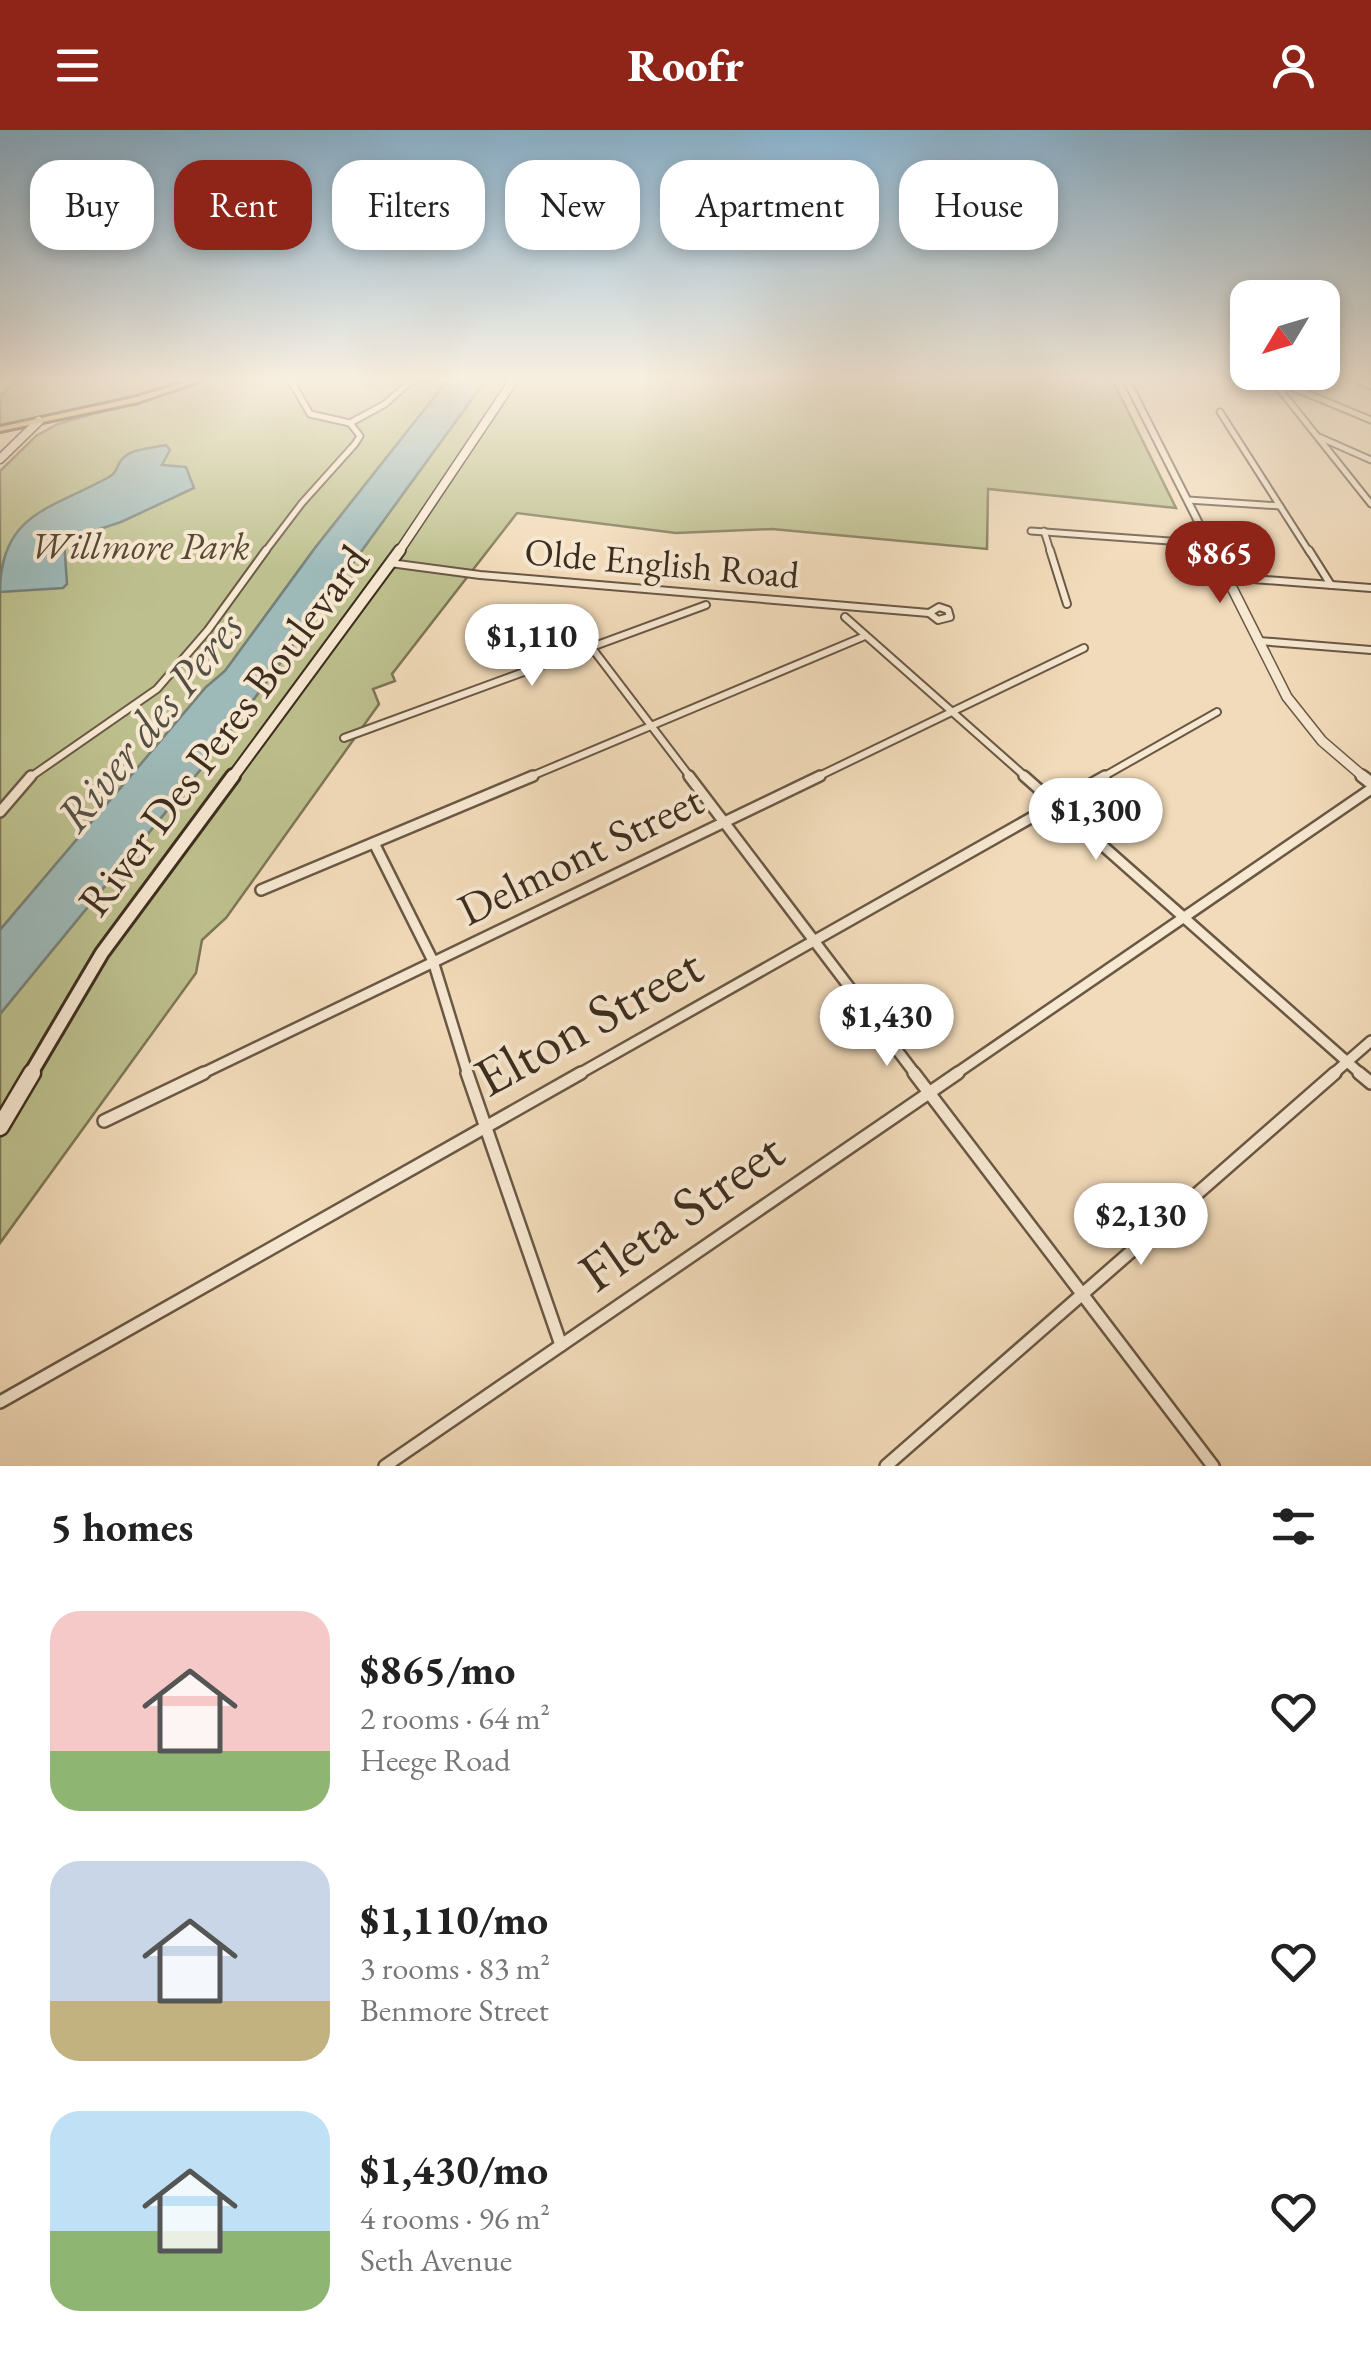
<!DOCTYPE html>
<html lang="en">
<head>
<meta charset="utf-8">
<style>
  :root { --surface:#fff; --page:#f2f2f2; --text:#222; --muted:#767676; --accent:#8f2418 }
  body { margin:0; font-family:"EB Garamond",serif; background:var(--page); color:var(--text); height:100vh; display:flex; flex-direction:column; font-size:38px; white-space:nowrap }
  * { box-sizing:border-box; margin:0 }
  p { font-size:32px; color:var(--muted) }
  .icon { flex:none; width:55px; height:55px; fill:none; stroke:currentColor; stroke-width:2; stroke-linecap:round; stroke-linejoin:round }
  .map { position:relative; height:1336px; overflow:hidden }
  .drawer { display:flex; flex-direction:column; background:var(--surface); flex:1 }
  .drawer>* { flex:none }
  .guide { position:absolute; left:30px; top:30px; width:1312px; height:90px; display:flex; gap:20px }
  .needle { width:65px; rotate:232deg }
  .buttons { position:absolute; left:1230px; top:150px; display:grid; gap:20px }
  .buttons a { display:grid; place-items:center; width:110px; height:110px; border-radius:20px; background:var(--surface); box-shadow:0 5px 15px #0003; font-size:50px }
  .price { position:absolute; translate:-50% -85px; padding:0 22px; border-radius:35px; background:#fff; color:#222; font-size:32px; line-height:65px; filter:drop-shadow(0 2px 5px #0008) }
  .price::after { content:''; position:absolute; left:50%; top:60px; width:30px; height:22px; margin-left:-15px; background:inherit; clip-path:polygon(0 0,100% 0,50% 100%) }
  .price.selected { background:var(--accent); color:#fff }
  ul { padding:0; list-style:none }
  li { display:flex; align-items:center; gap:30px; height:250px; padding:0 50px }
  li span { display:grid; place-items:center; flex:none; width:280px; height:200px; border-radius:30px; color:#555 }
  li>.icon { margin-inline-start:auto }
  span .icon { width:120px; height:120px; fill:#fffc; stroke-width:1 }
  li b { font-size:42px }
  h2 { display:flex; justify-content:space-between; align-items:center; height:120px; padding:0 50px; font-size:42px }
  .chip { padding:0 35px; border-radius:30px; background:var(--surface); box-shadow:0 5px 15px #0003; font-size:35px; line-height:90px }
  .chip.selected { background:var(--accent); color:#fff }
  header { display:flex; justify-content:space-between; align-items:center; height:130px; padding:0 50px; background:var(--accent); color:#fff; font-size:45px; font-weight:800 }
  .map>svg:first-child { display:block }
</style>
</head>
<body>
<header><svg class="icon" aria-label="menu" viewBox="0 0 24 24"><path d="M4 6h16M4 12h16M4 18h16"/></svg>Roofr<svg class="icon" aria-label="person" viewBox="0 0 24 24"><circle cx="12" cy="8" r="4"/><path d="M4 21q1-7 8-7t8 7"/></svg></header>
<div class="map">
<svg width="1371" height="1336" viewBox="0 0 1371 1336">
  <rect width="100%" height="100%" fill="#f2dbba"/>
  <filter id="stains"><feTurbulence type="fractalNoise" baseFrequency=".002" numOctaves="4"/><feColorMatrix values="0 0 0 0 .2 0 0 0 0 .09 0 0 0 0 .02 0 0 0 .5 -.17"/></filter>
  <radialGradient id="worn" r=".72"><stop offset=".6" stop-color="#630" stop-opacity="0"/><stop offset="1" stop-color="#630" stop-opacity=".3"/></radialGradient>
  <g fill="#bdc08e" stroke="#7d7656" stroke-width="2.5">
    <polygon points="17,251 188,251 133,268 0,295 0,266"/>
    <polygon points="207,251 447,251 315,418 225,541 206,558 0,800 0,341 36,306 58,294"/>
    <polygon points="485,251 1113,251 1176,378 988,359 987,419 772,399 676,403 517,383 392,544 395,551 373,559 379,574 226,788 202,810 196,843 0,1113 0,884 219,617"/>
  </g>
  <g fill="#9db9b8" stroke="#77817a" stroke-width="2.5">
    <polygon points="447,251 485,251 219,617 0,884 0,800 206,557 225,541 315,418"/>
    <path d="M 166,315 L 170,320 L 162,335 L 186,337 L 194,358 L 121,392 L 64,411 L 67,454 L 63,458 L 0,462 C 0,382 54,378 109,347 C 118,342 116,336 122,329 C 132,318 153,318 166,315 Z"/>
  </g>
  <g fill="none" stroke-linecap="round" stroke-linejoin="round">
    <g stroke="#6a5845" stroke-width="9">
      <g id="minor-far3">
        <polyline points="291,251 310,284 350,293"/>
        <polyline points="1273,251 1371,374"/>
        <polyline points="1277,251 1371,290"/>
        <polyline points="1358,251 1371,256"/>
        <polyline points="1220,282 1310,423"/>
        <polyline points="1319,307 1371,330"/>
        <polyline points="1188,370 1280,376"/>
        <polyline points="1031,401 1211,414"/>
        <polyline points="1044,401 1051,423"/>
        <polyline points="264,423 302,373 355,314 360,306 350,293 385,274 411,251"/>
      </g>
    </g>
    <g stroke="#6a5845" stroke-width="10">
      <g id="minor-far2">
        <polyline points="1050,420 1067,474"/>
        <polyline points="1309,420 1331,455"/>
        <polyline points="390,433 480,445 929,483"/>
        <polyline points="1227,447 1371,458"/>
        <polygon points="939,477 948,480 950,487 938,490 929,483"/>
        <polyline points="845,487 1027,648"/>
        <polyline points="1259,511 1371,520"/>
        <polyline points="592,518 691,648"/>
        <polyline points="344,608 706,475"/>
        <polyline points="29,648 157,559 208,500 266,420"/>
        <polyline points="527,648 865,506"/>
        <polyline points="815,648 1084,518"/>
        <polyline points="1101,648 1217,582"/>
      </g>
    </g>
    <g stroke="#6a5845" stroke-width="14">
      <g id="minor-far1">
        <polyline points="689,646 916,945"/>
        <polyline points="1024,646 1362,945"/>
        <polyline points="0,682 31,646"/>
        <polyline points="374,713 433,831 468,945"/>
        <polyline points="261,760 533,646"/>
        <polyline points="199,945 820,646"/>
        <polyline points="577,945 1105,646"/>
        <polyline points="954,945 1371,659"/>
        <polyline points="1332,945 1371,911"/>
      </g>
    </g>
    <g stroke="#6a5845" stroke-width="16">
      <g id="minor">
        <polyline points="467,943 561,1215"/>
        <polyline points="914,943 1213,1336"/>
        <polyline points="1359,943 1371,953"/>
        <polyline points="104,991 204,943"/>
        <polyline points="0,1272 581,943"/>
        <polyline points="385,1336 958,943"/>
        <polyline points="886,1336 1335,943"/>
      </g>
    </g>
    <g stroke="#6a5845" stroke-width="10">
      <polyline id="tertiary-far2" points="1127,251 1214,423"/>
    </g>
    <g stroke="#6a5845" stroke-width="12">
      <polyline id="tertiary-far1" points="1213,420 1287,567 1322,611 1365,648"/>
    </g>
    <g stroke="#6a5845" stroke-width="16">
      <polyline id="tertiary" points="1362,646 1371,653"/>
    </g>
    <g stroke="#3d2d1e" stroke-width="11">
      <g id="secondary-far3">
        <polyline points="0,329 39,291"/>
        <polyline points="398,423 513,251"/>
      </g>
    </g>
    <g stroke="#3d2d1e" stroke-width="14">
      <polyline id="secondary-far2" points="232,648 400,420"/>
    </g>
    <g stroke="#3d2d1e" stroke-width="18">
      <polyline id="secondary-far1" points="30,945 102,823 233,646"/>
    </g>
    <g stroke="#3d2d1e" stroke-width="21">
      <polyline id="secondary" points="0,997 32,943"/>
    </g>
    <g stroke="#3d2d1e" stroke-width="6">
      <polygon id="primary" points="189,251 200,251 138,272 0,301 0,297 133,268"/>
    </g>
    <use href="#minor-far3" stroke="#f7e8d2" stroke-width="5"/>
    <use href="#minor-far2" stroke="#f7e8d2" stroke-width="6"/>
    <use href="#minor-far1" stroke="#f7e8d2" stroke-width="9"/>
    <use href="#minor" stroke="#f7e8d2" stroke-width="11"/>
    <use href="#tertiary-far2" stroke="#f7e8d2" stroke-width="6"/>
    <use href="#tertiary-far1" stroke="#f7e8d2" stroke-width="9"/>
    <use href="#tertiary" stroke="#f7e8d2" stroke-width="11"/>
    <use href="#secondary-far3" stroke="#f7e8d2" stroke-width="8"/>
    <use href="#secondary-far2" stroke="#f7e8d2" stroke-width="10"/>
    <use href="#secondary-far1" stroke="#f7e8d2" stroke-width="12"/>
    <use href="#secondary" stroke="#f7e8d2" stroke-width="16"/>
    <use href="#primary" fill="#e9be7d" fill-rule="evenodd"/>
  </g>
  <linearGradient id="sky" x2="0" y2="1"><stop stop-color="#8ab6d5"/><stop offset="0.57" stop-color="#f9efe0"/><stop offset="1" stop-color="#f9efe0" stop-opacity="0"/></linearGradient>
  <rect width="1371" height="438" fill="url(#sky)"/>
  <g text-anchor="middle" stroke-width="8" stroke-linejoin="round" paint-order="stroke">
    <g font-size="38" font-style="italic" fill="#574a34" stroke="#f7e8d2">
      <text x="140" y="429">Willmore Park</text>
    </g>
    <g font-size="38" fill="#3d2d1e" stroke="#f7e8d2">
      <text transform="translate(662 433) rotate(5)" y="13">Olde English Road</text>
    </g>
    <g font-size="45" fill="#3d2d1e" stroke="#f7e8d2">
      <text transform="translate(223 600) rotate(-53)" y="16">River Des Peres Boulevard</text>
      <text transform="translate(580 724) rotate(-26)" y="16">Delmont Street</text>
    </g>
    <g font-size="48" font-style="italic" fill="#555044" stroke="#f7e8d2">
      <text transform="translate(149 591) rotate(-51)" y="17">River des Peres</text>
    </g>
    <g font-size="55" fill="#3d2d1e" stroke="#f7e8d2">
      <text transform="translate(588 891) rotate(-29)" y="19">Elton Street</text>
      <text transform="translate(681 1081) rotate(-35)" y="19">Fleta Street</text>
    </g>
  </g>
  <rect width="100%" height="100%" filter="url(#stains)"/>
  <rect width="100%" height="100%" fill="url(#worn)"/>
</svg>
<div class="buttons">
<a><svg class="needle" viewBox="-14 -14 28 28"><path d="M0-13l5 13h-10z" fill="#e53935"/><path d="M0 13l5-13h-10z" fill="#767676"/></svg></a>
</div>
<b class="price selected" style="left:1220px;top:476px">$865</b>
<b class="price" style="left:532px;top:559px">$1,110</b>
<b class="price" style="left:1096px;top:733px">$1,300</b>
<b class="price" style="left:887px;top:939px">$1,430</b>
<b class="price" style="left:1141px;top:1138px">$2,130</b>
<div class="guide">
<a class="chip">Buy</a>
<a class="chip selected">Rent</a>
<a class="chip">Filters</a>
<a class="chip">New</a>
<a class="chip">Apartment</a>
<a class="chip">House</a>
</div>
</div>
<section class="drawer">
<h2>5 homes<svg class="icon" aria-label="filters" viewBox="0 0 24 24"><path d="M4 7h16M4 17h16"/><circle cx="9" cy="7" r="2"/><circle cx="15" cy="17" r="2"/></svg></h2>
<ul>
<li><span style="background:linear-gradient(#f6c9c9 70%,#8fb573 0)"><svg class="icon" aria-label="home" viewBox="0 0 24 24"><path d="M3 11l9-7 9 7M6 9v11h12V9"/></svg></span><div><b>$865/mo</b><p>2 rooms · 64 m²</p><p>Heege Road</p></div><svg class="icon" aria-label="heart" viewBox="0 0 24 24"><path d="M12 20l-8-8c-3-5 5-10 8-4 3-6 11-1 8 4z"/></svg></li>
<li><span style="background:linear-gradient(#c9d6e8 70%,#c2b280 0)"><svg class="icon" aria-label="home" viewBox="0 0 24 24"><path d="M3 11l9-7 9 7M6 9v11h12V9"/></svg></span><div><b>$1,110/mo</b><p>3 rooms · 83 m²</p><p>Benmore Street</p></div><svg class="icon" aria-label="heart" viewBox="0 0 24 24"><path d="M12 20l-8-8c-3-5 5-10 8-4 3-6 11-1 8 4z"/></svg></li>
<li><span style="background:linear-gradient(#bfe0f5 60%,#8fb573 0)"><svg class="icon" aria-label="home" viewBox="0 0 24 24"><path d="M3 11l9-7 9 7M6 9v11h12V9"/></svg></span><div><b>$1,430/mo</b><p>4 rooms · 96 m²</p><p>Seth Avenue</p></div><svg class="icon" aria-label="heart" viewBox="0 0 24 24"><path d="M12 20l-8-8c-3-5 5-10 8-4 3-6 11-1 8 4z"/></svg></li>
</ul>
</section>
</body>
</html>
